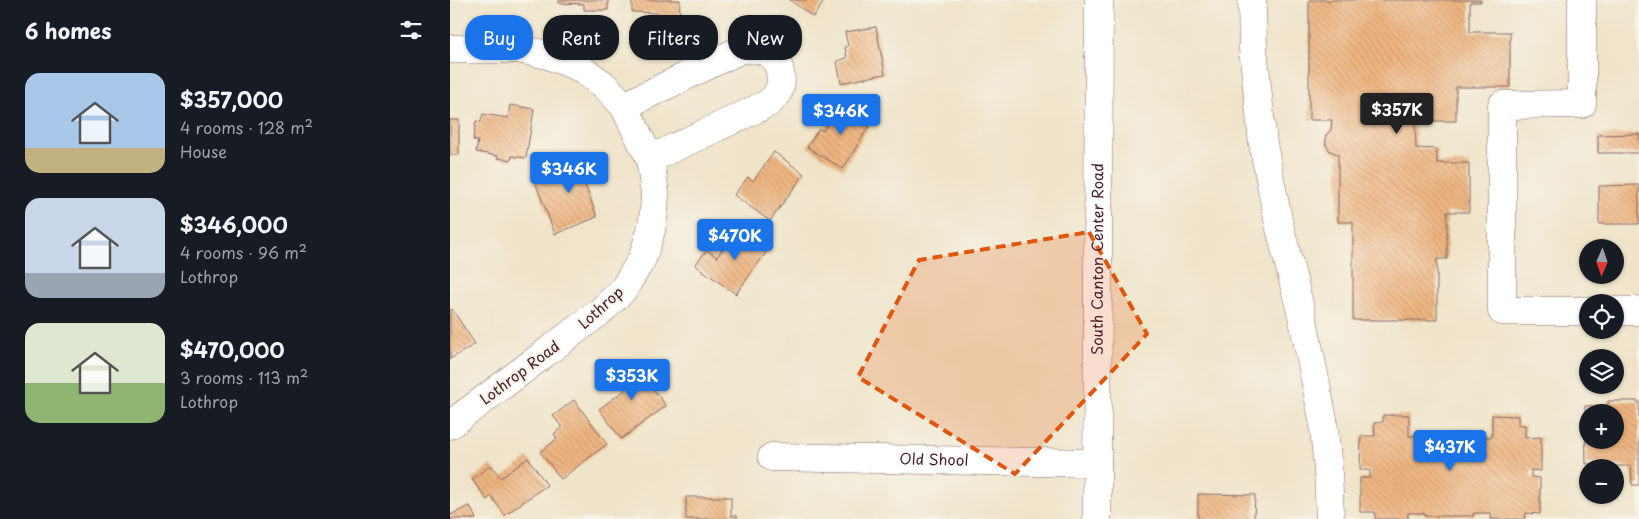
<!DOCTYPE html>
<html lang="en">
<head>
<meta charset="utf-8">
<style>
  :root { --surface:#171b24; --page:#20242c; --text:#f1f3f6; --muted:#9ea1a6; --accent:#1a73e8 }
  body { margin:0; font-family:"Playpen Sans",sans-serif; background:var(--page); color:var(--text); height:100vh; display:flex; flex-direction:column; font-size:19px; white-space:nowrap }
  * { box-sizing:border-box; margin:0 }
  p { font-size:16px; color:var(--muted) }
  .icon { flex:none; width:28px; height:28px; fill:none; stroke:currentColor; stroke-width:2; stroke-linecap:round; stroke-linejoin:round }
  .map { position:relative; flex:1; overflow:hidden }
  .details { display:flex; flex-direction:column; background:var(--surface); width:450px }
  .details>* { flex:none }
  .top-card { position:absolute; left:15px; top:15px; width:475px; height:45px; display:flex; gap:10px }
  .needle { width:32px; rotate:182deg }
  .tools { position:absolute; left:1129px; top:239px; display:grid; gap:10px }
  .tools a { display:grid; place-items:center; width:45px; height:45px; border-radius:50%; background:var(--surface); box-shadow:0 1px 4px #0004; font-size:25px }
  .price { position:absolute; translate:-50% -42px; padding:0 11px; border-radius:5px; background:var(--accent); color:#fff; font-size:16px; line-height:32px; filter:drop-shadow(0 1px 2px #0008) }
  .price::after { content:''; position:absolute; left:50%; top:30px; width:15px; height:11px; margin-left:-8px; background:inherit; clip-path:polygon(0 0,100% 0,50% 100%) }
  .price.selected { background:#222; color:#fff }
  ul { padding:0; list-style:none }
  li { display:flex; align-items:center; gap:15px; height:125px; padding:0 25px }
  li span { display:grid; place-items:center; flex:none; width:140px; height:100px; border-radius:15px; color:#555 }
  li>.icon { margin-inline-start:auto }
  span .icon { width:60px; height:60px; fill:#fffc; stroke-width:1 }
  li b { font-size:21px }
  h2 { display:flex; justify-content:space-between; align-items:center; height:60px; padding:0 25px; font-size:21px }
  .pill { padding:0 18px; border-radius:20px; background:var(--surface); box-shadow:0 1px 4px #0004; font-size:18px; line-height:45px }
  .pill.selected { background:var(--accent); color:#fff }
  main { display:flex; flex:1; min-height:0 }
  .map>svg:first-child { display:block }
</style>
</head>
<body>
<main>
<section class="details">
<h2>6 homes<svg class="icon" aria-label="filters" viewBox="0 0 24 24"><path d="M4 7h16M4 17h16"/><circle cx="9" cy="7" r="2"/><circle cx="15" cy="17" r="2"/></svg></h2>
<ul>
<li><span style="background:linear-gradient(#a9c7e8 75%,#c2b280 0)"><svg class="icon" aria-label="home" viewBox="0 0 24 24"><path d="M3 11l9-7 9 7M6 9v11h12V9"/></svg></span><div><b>$357,000</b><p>4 rooms · 128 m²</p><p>House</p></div></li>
<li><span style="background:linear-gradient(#c9d6e8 75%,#9aa5b1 0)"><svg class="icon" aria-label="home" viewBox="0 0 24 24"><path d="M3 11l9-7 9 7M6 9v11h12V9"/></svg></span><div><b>$346,000</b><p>4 rooms · 96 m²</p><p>Lothrop</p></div></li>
<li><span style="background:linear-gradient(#dfe7d0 60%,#8fb573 0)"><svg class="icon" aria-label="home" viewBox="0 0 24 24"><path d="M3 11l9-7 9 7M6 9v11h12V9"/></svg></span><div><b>$470,000</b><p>3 rooms · 113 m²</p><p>Lothrop</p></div></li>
</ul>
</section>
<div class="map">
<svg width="1189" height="519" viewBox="0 0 1189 519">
  <defs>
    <pattern id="building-back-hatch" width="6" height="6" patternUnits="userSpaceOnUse" patternTransform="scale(1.25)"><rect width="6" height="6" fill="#eeb581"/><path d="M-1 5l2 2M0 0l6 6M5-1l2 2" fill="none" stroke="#ce9b70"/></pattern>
  </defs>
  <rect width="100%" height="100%" fill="#f7f3e8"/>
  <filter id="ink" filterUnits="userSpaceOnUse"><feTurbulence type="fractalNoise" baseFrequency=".02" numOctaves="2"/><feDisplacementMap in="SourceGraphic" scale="10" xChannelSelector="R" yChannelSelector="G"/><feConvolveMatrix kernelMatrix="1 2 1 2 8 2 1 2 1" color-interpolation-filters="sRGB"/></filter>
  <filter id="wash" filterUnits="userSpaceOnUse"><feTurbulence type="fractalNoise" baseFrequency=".0096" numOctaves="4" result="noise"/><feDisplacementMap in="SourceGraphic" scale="20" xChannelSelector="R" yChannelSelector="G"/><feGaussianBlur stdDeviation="1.12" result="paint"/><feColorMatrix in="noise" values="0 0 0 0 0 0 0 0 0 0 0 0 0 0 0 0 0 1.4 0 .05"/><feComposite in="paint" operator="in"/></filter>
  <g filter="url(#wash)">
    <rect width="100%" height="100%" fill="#efe4c9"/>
    <g id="blocks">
      <g fill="url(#building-back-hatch)" fill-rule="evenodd">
        <polygon points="109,0 158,0 158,10 134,10 134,4 109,3"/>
        <polygon points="182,0 230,0 229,22 207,22 207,13 182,12"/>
        <polygon points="340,0 375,0 363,17"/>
        <polygon points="859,0 1031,0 1031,2 1020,2 1020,32 1060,32 1060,87 1006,87 1006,121 965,121 966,148 987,149 987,163 1019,163 1019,212 997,212 997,259 987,259 987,320 903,320 903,222 888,222 888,154 880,151 876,145 876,135 881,130 882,120 859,120"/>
        <polygon points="426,27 435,74 391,83 387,61 397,58 395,47 398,46 395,32"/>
        <polygon points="391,102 422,121 393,169 357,147 369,129 373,131"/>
        <polygon points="60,105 84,109 76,158 62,156 61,160 47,158 48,156 26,152 28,141 23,140 26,121 31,122 33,114 58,118"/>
        <rect x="0" y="120" width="9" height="35"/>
        <polygon points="1189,134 1189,153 1148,153 1148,135"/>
        <polygon points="324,152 354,174 320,221 284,195 298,177 303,181"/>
        <polygon points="144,155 153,178 135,185 147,217 105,234 84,179"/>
        <polygon points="1189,185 1189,224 1149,224 1149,186"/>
        <polygon points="294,228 320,247 286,294 245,265 257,250 267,257 279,240 283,243"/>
        <polygon points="2,309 25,344 0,359 0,311"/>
        <polygon points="182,360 216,406 171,439 149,409 175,390 163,373"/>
        <polygon points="124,400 157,444 111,479 90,452 107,439 104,434 112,427 103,416"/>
        <path d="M 1158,401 L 1189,401 L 1189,485 L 1182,485 L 1181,466 L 1158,466 L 1159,463 L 1136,464 L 1135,406 L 1158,405 ZM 1138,412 L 1165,412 L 1165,440 L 1138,440 Z"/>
        <polygon points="933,415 959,415 959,436 1042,437 1042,415 1068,416 1068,425 1075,425 1075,438 1091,437 1091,471 1081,470 1081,477 1090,478 1090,514 1076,513 1075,519 1041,519 1041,513 1023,513 1024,516 974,516 974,513 958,513 958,519 925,519 925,512 910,512 910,478 920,478 920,470 910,470 911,436 925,436 924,423 933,422"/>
        <polygon points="78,458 97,485 55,515 41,496 37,500 22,479 41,465 51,478"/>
        <polygon points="748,494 805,495 804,519 748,519"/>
        <polygon points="236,497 281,497 281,516 287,516 287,519 236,519"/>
        <polygon points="20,506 26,519 0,519 0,515"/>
      </g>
    </g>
  </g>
  <g filter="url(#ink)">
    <use href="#blocks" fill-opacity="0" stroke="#846462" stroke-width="1"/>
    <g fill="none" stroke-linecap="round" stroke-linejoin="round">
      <g stroke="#846462" stroke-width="29">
        <g id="minor">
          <polyline points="802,0 803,48 813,144 829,224 853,320 873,419 878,469 880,519"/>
          <polyline points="1132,0 1132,104 1052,105 1052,311 1138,311"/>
          <polyline points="0,49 67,49 98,55 128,67 153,84 174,106 200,159 205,193 204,212 201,231 192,259 173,290 151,311 0,425"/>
          <path d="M 174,106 L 292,49 C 300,49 309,49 316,52 C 330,59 335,80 327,94 C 325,97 321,100 319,103 L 200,159"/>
          <polyline points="1165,311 1189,311"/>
          <path id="s1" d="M 322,457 L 647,463"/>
        </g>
      </g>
      <g stroke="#846462" stroke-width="29">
        <g id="major">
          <path id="s2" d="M 647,519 L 649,0"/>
        </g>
      </g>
      <use href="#minor" stroke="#fff" stroke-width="28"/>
      <use href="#major" stroke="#fff" stroke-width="28"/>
    </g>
  </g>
  <path fill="#e0560e" fill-opacity="0.2" stroke="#e0560e" stroke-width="4" stroke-dasharray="10 6" stroke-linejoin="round" d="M 639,232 L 697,334 L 565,474 L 408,377 L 469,260 Z"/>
  <g text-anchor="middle" stroke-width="4" stroke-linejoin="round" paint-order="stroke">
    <g font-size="15" fill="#4a1f2b" stroke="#f7f3e8">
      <text dy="5" stroke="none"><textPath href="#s2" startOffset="260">South Canton Center Road</textPath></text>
      <text transform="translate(151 308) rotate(-42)" y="5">Lothrop</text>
      <text transform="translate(70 373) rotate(-37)" y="5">Lothrop Road</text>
      <text dy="5" stroke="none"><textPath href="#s1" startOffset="162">Old Shool</textPath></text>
    </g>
  </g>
</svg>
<div class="tools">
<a><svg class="needle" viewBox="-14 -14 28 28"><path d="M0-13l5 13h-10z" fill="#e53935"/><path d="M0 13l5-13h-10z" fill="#9ea1a6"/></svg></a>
<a><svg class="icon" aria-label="locate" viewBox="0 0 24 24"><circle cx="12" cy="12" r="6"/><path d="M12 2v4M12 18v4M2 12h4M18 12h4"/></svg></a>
<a><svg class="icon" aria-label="layers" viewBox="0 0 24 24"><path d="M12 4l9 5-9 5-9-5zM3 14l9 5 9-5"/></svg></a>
<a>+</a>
<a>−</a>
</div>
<b class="price selected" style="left:947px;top:135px">$357K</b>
<b class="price" style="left:391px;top:136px">$346K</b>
<b class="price" style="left:119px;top:194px">$346K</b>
<b class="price" style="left:285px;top:261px">$470K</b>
<b class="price" style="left:182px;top:401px">$353K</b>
<b class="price" style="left:1000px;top:472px">$437K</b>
<div class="top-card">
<a class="pill selected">Buy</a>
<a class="pill">Rent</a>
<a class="pill">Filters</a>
<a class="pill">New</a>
</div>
</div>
</main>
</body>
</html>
